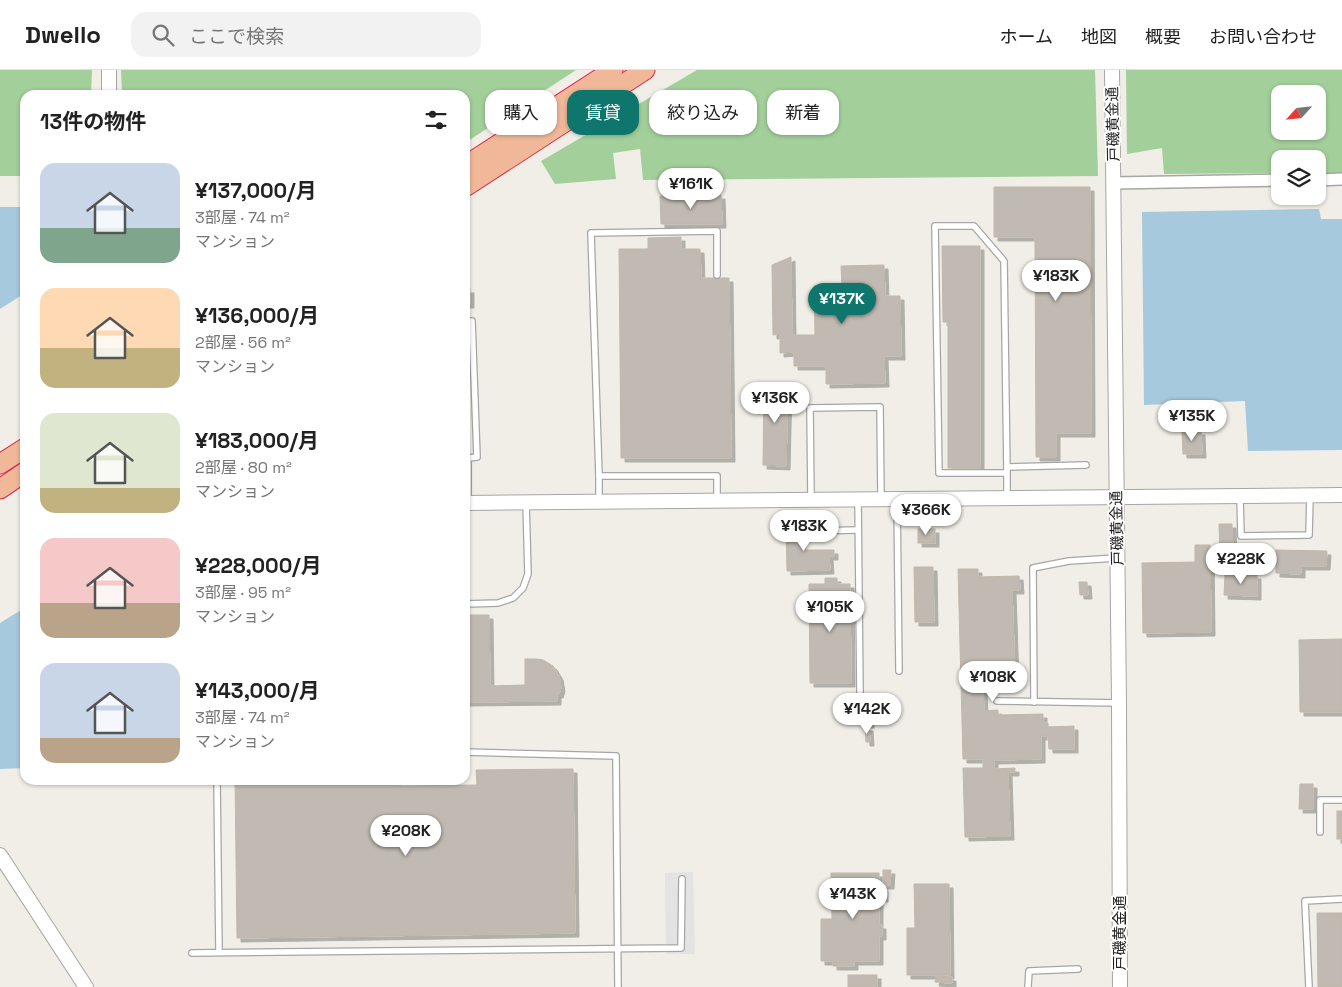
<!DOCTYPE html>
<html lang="ja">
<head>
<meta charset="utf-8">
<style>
  :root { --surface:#fff; --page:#f2f2f2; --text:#222; --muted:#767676; --line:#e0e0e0; --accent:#0f766e }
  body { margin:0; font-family:"Space Grotesk","Noto Sans JP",sans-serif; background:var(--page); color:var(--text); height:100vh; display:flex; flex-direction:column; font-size:19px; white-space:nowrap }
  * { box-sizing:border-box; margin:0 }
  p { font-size:16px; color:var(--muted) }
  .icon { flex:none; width:28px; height:28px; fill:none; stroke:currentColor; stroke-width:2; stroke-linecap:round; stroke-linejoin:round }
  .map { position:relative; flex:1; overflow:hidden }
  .sheet { position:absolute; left:20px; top:20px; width:450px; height:695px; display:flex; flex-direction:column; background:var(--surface); border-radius:15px; box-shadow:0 1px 4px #0004 }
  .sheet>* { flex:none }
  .hud { position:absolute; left:485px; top:20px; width:475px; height:45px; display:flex; gap:10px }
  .needle { width:32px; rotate:243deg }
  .buttons { position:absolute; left:1271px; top:15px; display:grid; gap:10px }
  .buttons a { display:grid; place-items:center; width:55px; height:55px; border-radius:10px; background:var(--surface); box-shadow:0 1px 4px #0004; font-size:25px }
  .price { position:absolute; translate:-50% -42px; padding:0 11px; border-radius:18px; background:#fff; color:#222; font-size:16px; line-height:32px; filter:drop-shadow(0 1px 2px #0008) }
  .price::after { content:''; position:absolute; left:50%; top:30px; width:15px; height:11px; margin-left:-8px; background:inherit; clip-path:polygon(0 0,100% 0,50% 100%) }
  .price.current { background:var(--accent); color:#fff }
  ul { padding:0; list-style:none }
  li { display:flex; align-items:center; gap:15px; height:125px; padding:0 20px }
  li span { display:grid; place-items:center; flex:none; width:140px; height:100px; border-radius:15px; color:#555 }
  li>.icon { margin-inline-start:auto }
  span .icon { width:60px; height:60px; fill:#fffc; stroke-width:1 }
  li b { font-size:21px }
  h2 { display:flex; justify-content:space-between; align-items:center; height:60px; padding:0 20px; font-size:21px }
  .pill { padding:0 18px; border-radius:15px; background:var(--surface); box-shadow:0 1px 4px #0004; font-size:18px; line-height:45px }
  .pill.current { background:var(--accent); color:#fff }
  header { display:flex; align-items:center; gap:30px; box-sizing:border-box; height:70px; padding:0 25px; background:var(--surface); border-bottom:1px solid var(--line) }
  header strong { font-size:24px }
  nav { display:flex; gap:28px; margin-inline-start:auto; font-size:18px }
  .search { width:350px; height:45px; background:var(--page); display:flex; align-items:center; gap:12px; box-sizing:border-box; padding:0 18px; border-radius:15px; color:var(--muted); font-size:19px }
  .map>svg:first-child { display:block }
</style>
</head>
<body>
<header>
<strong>Dwello</strong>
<div class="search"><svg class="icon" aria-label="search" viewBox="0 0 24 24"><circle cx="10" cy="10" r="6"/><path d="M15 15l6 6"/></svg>ここで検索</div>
<nav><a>ホーム</a><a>地図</a><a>概要</a><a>お問い合わせ</a></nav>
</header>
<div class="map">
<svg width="1342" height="917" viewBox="0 0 1342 917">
  <defs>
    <filter id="shadow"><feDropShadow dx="4" dy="4" stdDeviation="0" flood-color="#0004"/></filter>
  </defs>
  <rect width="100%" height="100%" fill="#f0eee6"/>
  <g fill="#a3cf9b" fill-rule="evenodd">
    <polygon points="0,0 92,0 91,25 25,25 25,106 0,106"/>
    <polygon points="121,0 576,0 465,73 465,25 122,25"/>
    <polygon points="697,0 1095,0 1098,106 643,110 640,79 613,83 616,109 555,114 541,91"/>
    <path d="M 1126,0 L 1342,0 L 1342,103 L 1318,103 L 1318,89 L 1280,89 L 1280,103 L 1164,104 L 1162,78 L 1127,84 ZM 1280,24 L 1318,24 L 1318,61 L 1280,61 Z"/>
  </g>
  <polygon fill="#e3e3e3" points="693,802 695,884 666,884 665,803"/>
  <g fill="#a7c9dd">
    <polygon points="0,137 25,137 25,223 0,239"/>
    <polygon points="1319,139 1321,149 1342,149 1342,380 1248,381 1245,331 1144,335 1142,142"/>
    <polygon points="21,482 25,482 25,698 0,699 0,553 21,540"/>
  </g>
  <g fill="#c0bab2" stroke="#c1b7a8" filter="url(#shadow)">
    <polygon points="994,117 1090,117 1091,363 1056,363 1056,387 1036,387 1035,167 994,167"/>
    <polygon points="721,125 722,154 661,154 660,126"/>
    <polygon points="681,167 681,179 700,179 701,208 729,208 731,388 621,388 619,179 648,179 648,168"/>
    <polygon points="942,176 980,176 980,398 948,398 948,252 943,252"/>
    <polygon points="791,187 792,265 815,265 814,216 842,216 841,196 884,195 885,226 900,226 901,286 884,286 885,313 826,314 826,296 794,296 794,282 780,283 780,264 773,265 772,195"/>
    <rect x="465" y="219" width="5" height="15"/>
    <polygon points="764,313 788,313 786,396 763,395"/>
    <polygon points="1182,361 1201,361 1202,384 1183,384"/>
    <polygon points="801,450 802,480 834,480 834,486 829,486 830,500 787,501 786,451"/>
    <polygon points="1219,454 1232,454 1233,485 1220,485"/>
    <rect x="918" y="459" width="17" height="14"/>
    <polygon points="1195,475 1210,475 1211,562 1143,563 1142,493 1195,492"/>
    <polygon points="1276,480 1327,481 1326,496 1301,496 1301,504 1276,503"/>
    <polygon points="914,497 933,497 934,552 915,552"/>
    <polygon points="958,499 978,499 978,507 1019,506 1020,520 1012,520 1015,608 1001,608 1001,617 983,618 984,641 998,640 998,645 1043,644 1043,653 1048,653 1048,657 1074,656 1074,679 1049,679 1048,666 1041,666 1041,689 994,690 994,699 1015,698 1015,702 1008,702 1010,766 965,767 963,698 983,698 983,689 963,689"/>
    <polygon points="1225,505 1257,505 1257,526 1224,525"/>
    <polygon points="825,508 837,508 837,514 850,514 851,613 810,613 809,514 825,514"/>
    <polygon points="1079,512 1087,512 1088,525 1080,525"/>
    <polygon points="465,545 489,545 490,616 525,615 525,589 537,589 543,590 553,596 559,606 561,618 559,624 557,624 557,631 465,632"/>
    <polygon points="1342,569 1342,642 1300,642 1299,570"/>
    <rect x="865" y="640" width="5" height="14"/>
    <polygon points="865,657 869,657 870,672 866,672"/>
    <polygon points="573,699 575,863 237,868 235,710 397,710 398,716 477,715 476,700"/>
    <polygon points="1300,714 1313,714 1313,739 1299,739"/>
    <rect x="1337" y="741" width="5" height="28"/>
    <polygon points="883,800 891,800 890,815 883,815"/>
    <polygon points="831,803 879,803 879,817 884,817 884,828 879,828 879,855 882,855 882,866 879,866 879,891 854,891 854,896 833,896 833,891 821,891 821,849 832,849"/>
    <polygon points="914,814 949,814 950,905 907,905 907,858 915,858"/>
    <polygon points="1317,843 1342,843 1342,917 1318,917"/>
    <rect x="848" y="905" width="29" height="12"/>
    <polygon points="936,906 952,907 952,913 935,912"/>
  </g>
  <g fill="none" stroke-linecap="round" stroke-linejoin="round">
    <g stroke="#a6a6a6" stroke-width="8">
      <g id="service">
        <polyline points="465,251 472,251 477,387 468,388"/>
        <polyline points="465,388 468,388 468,433"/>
        <polyline points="1007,397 1086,395"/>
        <polyline points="1007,403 939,403 935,156 974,156 1004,191 1007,403 1007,428"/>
        <polyline points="599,406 591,163 717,161 717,205"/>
        <polyline points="1240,426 1241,466 1309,465 1310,425"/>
        <polyline points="811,429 810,338 880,337 881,428"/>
        <polyline points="858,429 860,623"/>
        <polyline points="897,430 899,601"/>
        <polyline points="599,431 599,406 717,406 717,430"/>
        <polyline points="811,461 858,460"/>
        <polyline points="465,534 498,533 513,528 523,518 528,504 526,432"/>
        <polyline points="997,631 1119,633"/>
        <polyline points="1034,632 1033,498 1069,491 1116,488"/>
        <polyline points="465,682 616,686 618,917"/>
        <polyline points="217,710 219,882"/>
        <polyline points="1320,762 1320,730 1342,730"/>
        <polyline points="192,883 681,878 682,809"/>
        <polyline points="1028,917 1029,901 1078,899"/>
        <polyline points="1309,917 1305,831 1342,829"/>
      </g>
    </g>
    <g stroke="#a6a6a6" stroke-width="14">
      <g id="minor">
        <polyline points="1318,110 1342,109"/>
        <polyline points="1113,113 1280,110"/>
      </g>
    </g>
    <g stroke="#a6a6a6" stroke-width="16">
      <g id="tertiary">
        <polyline points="109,0 109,25"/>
        <polyline points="1112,0 1119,633 1120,917"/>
        <polyline points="465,433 1342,425"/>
        <polyline points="0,785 86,917"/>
      </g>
    </g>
    <g stroke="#d9274b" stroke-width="21">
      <g id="trunk">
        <polyline points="465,96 613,0"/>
        <polyline points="465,117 645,0"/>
        <polyline points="0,394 25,378"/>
        <polyline points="0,419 25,402"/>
      </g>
    </g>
    <use href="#service" stroke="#fff" stroke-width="5.5"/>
    <use href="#minor" stroke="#fff" stroke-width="11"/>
    <use href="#tertiary" stroke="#fff" stroke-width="14"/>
    <use href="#trunk" stroke="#f0b799" stroke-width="19"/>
  </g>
  <g text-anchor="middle" stroke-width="4" stroke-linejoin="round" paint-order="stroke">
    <g font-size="15" fill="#1f1f1f" stroke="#fff">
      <text transform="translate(1113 54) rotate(-91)" y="5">戸磯黄金通</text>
      <text transform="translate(1117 458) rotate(-91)" y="5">戸磯黄金通</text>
      <text transform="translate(1120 863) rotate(-90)" y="5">戸磯黄金通</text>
    </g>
  </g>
</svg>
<div class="buttons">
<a><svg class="needle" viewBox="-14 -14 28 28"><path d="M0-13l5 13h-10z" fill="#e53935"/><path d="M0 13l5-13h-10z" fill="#767676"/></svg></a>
<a><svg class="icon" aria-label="layers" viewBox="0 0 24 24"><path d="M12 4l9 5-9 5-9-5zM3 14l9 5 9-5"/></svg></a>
</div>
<b class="price" style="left:691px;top:140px">¥161K</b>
<b class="price" style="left:1056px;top:232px">¥183K</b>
<b class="price current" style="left:842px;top:255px">¥137K</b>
<b class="price" style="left:775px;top:354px">¥136K</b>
<b class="price" style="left:1192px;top:372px">¥135K</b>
<b class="price" style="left:926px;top:466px">¥366K</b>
<b class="price" style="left:804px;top:482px">¥183K</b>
<b class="price" style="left:1241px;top:515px">¥228K</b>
<b class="price" style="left:830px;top:563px">¥105K</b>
<b class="price" style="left:993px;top:633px">¥108K</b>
<b class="price" style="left:867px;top:665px">¥142K</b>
<b class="price" style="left:406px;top:787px">¥208K</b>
<b class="price" style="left:853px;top:850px">¥143K</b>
<div class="hud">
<a class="pill">購入</a>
<a class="pill current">賃貸</a>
<a class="pill">絞り込み</a>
<a class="pill">新着</a>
</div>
<section class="sheet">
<h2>13件の物件<svg class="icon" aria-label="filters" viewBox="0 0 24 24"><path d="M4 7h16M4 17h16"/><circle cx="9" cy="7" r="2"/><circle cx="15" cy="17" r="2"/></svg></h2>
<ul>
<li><span style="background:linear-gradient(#c9d6e8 65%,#7fa58c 0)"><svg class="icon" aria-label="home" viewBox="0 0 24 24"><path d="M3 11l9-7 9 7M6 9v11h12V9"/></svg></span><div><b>¥137,000/月</b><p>3部屋 · 74 m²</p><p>マンション</p></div></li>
<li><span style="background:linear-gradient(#ffd9b3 60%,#c2b280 0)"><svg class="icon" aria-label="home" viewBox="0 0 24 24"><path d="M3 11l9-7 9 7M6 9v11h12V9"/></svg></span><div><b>¥136,000/月</b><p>2部屋 · 56 m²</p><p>マンション</p></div></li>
<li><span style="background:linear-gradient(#dfe7d0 75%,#c2b280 0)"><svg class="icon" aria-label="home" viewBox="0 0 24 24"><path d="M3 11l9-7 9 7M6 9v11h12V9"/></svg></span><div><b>¥183,000/月</b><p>2部屋 · 80 m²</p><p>マンション</p></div></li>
<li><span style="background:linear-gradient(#f6c9c9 65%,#b9a48a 0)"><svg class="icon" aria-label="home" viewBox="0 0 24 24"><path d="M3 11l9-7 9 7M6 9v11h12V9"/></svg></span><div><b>¥228,000/月</b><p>3部屋 · 95 m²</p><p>マンション</p></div></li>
<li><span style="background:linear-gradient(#c9d6e8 75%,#b9a48a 0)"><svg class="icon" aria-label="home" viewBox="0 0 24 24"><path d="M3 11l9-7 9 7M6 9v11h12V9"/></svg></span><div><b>¥143,000/月</b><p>3部屋 · 74 m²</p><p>マンション</p></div></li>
</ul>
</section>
</div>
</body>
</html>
